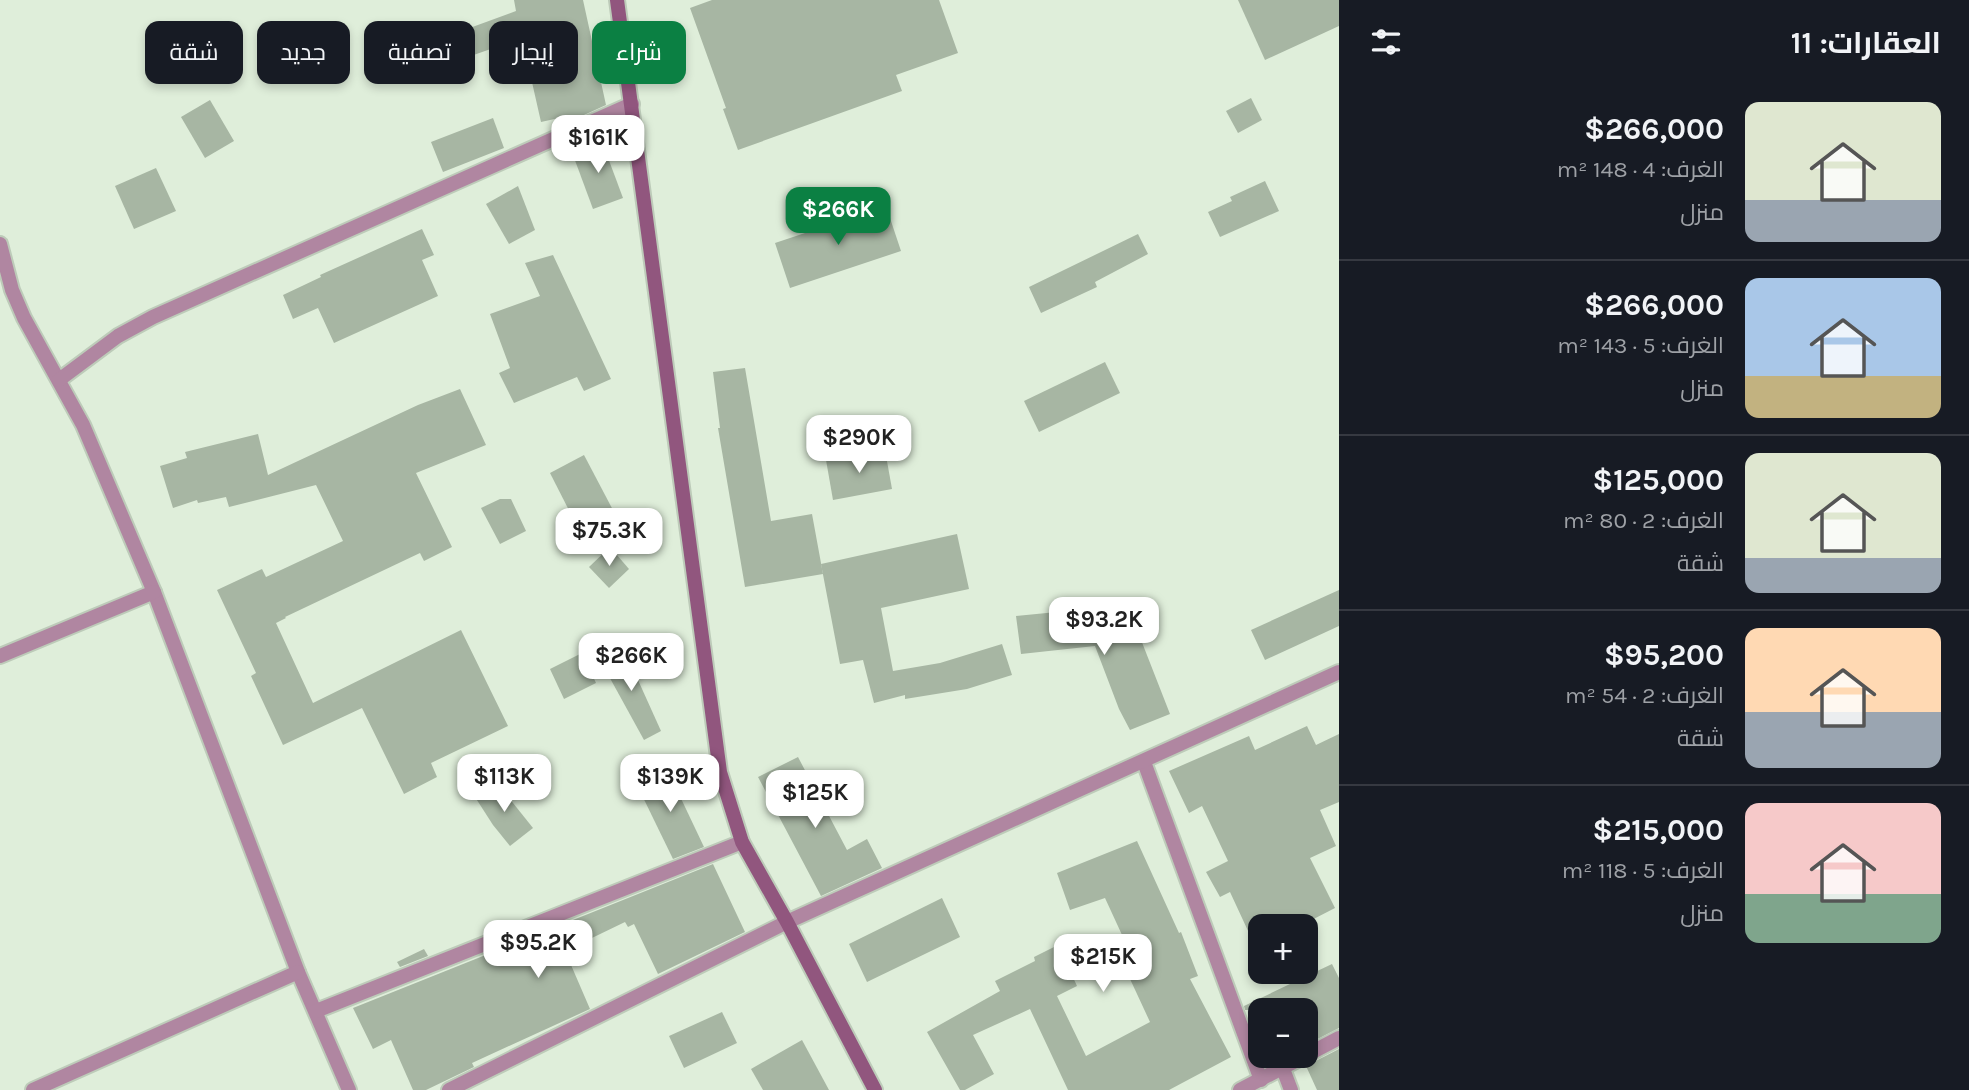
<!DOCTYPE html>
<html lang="ar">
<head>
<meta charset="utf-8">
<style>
  :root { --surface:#171b24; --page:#20242c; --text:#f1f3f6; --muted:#9ea1a6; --line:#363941; --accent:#0b8043 }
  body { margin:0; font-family:Karla,Cairo,sans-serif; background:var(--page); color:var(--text); direction:rtl; height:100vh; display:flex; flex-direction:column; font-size:26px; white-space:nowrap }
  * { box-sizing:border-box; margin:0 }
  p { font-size:23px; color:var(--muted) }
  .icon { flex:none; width:38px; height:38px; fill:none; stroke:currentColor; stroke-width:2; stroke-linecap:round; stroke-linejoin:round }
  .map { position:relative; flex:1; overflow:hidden; direction:ltr }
  .drawer { display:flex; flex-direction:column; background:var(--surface); width:630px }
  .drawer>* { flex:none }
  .banner { position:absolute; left:21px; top:21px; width:665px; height:63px; direction:rtl; display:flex; gap:14px }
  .buttons { position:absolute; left:1248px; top:914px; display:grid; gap:14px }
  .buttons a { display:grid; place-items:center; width:70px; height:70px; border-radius:14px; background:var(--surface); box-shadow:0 4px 10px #0003; font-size:35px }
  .price { position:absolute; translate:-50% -60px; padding:0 16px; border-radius:14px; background:#fff; color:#222; font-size:23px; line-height:46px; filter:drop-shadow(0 2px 4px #0008) }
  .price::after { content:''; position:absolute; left:50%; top:42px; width:21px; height:16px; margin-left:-10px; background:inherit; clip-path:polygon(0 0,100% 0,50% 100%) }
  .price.current { background:var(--accent); color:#fff }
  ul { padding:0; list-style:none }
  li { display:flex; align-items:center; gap:21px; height:175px; padding:0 28px }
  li+li { border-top:2px solid var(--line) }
  li span { display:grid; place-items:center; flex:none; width:196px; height:140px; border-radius:14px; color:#555 }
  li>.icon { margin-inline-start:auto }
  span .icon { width:84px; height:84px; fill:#fffc; stroke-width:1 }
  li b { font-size:30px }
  h2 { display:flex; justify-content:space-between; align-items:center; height:84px; padding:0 28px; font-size:30px }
  .pill { padding:0 24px; border-radius:14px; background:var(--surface); box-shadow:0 4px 10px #0003; font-size:24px; line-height:63px }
  .pill.current { background:var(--accent); color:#fff }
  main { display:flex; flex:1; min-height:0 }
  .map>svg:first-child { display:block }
</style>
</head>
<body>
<main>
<section class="drawer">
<h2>العقارات: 11<svg class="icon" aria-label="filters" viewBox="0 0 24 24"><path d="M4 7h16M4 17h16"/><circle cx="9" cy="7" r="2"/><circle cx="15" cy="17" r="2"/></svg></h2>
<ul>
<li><span style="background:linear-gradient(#dfe7d0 70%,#9aa5b1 0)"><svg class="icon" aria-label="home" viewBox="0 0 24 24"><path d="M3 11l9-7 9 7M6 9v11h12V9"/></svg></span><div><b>$266,000</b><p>الغرف: 4 · 148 m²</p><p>منزل</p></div></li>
<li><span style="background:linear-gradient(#a9c7e8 70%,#c2b280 0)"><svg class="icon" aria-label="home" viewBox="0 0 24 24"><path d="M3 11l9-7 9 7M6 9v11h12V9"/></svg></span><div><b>$266,000</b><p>الغرف: 5 · 143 m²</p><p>منزل</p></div></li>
<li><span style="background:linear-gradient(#dfe7d0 75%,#9aa5b1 0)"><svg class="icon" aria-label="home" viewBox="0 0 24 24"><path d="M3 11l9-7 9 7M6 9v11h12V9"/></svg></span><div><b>$125,000</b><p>الغرف: 2 · 80 m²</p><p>شقة</p></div></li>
<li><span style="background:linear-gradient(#ffd9b3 60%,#9aa5b1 0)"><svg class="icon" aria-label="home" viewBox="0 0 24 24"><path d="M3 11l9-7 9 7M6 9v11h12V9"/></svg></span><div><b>$95,200</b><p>الغرف: 2 · 54 m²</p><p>شقة</p></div></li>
<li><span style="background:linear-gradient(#f6c9c9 65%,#7fa58c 0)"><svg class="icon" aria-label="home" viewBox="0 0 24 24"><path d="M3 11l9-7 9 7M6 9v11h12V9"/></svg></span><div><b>$215,000</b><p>الغرف: 5 · 118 m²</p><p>منزل</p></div></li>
</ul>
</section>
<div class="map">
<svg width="1339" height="1090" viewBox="0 0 1339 1090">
  <rect width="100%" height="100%" fill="#dfeeda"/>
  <g fill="#a7b6a3">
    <polygon points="514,0 583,0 606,105 562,125 559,118 541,122 522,38 465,58 456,33 516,11"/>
    <polygon points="712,0 939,0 958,53 896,75 902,91 738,150 723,109 726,108 690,8"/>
    <polygon points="1238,0 1339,0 1339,26 1265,60"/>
    <polygon points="1251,98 1262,120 1238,133 1226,111"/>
    <polygon points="210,100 234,141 205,158 181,117"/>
    <polygon points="493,118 504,148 443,172 431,142"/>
    <polygon points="601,139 623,198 593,209 573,155"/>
    <polygon points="156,168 176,211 134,229 115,186"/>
    <polygon points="1265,181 1279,211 1220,237 1208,212 1232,201 1230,197"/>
    <polygon points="518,186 535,230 509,244 486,204"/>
    <polygon points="886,206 901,251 790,288 775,243"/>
    <polygon points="422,229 434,255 422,260 438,296 334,343 318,308 293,319 283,295 321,277 320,275"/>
    <polygon points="1138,234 1148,254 1095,282 1097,287 1041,313 1029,287"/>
    <polygon points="553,255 611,379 584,391 577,377 514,403 499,373 510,368 490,314 540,296 525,263"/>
    <polygon points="1105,362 1120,393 1039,432 1024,401"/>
    <polygon points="745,368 771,521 812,514 823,574 745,587 718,428 720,428 713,372"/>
    <polygon points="460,389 486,445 416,473 452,547 424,561 420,553 285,617 286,618 276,623 313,703 461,630 508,726 431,763 437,777 404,794 362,708 283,745 251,676 256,673 217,590 262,569 266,577 343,541 316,485 229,507 226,497 198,503 197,500 173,508 160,466 187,458 185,452 258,434 268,475 418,405"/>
    <polygon points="885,450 892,489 833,500 826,460"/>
    <polygon points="584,455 614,512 579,530 550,473"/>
    <polygon points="500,499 511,499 526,531 500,544 481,508"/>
    <polygon points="957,534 969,589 881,608 893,671 940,663 1002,644 1012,675 967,689 905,699 905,695 874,703 863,660 840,664 821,564"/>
    <polygon points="610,547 629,569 609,588 589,567"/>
    <polygon points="1339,590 1339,626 1265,660 1251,630"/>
    <polygon points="1127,604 1170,714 1130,730 1119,709 1095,646 1021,654 1016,616 1067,611 1068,627"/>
    <polygon points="624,649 661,731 644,740 600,660"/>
    <polygon points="582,653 596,683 564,699 550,669"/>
    <polygon points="1307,726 1316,745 1339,734 1339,802 1320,810 1336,846 1310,858 1335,908 1300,926 1260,926 1260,944 1255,946 1230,892 1220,897 1206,872 1228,861 1202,806 1189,813 1169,771 1249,736 1255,750"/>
    <polygon points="798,757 847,850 867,839 882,868 821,896 758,777"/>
    <polygon points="667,769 704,847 673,859 636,783"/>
    <polygon points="497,783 533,828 510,846 493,825 475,797"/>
    <polygon points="1137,841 1179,933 1181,932 1198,976 1190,979 1231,1057 1169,1090 1068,1090 1030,1009 973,1035 994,1074 965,1090 960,1090 927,1032 1000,991 995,981 1035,961 1034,957 1058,945 1077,986 1057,996 1086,1056 1150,1022 1124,966 1134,961 1105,898 1070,910 1057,873"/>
    <polygon points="713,864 745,932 658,974 634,924 628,927 625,922 565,951 590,1009 472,1063 474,1067 426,1090 413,1090 391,1040 373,1049 353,1008"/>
    <polygon points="942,898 960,937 867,982 849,944"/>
    <polygon points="424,949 428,956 400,967 397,962"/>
    <polygon points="1332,964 1339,978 1339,1028 1306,1045 1306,1010 1245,1010 1244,1006"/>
    <polygon points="722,1012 737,1043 684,1068 669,1036"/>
    <polygon points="802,1040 829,1090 763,1090 751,1069"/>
    <polygon points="1339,1049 1339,1090 1317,1090 1306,1066"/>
  </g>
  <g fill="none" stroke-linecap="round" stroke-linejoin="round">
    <g stroke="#bdcbb9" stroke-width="18">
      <g id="street">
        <polyline points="0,244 12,290 24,318 83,425 154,592 298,972 349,1090"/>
        <polyline points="59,380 118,336 153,317 632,104"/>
        <polyline points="0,656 154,592"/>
        <polyline points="1144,762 1261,1080"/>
        <polyline points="316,1011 742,842"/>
        <polyline points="1283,1069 1291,1090"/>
        <polyline points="33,1090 298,972"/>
        <polyline points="449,1090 787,922 1339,672"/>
        <polyline points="1240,1090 1339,1038"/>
      </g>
    </g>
    <g stroke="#bdcbb9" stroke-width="18">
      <polyline id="secondary" points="617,0 720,772 742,842 787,922 875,1090"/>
    </g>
    <use href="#street" stroke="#b086a1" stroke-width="14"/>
    <use href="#secondary" stroke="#91567e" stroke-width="14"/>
  </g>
</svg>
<div class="buttons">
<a>+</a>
<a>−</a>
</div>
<b class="price" style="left:598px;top:175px">$161K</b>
<b class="price current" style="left:838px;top:247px">$266K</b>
<b class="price" style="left:859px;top:475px">$290K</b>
<b class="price" style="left:609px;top:568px">$75.3K</b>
<b class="price" style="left:1104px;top:657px">$93.2K</b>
<b class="price" style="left:631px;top:693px">$266K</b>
<b class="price" style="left:504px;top:814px">$113K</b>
<b class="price" style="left:670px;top:814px">$139K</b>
<b class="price" style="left:815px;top:830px">$125K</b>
<b class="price" style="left:538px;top:980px">$95.2K</b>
<b class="price" style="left:1103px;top:994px">$215K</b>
<div class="banner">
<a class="pill current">شراء</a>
<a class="pill">إيجار</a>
<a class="pill">تصفية</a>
<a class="pill">جديد</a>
<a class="pill">شقة</a>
</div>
</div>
</main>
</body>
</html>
